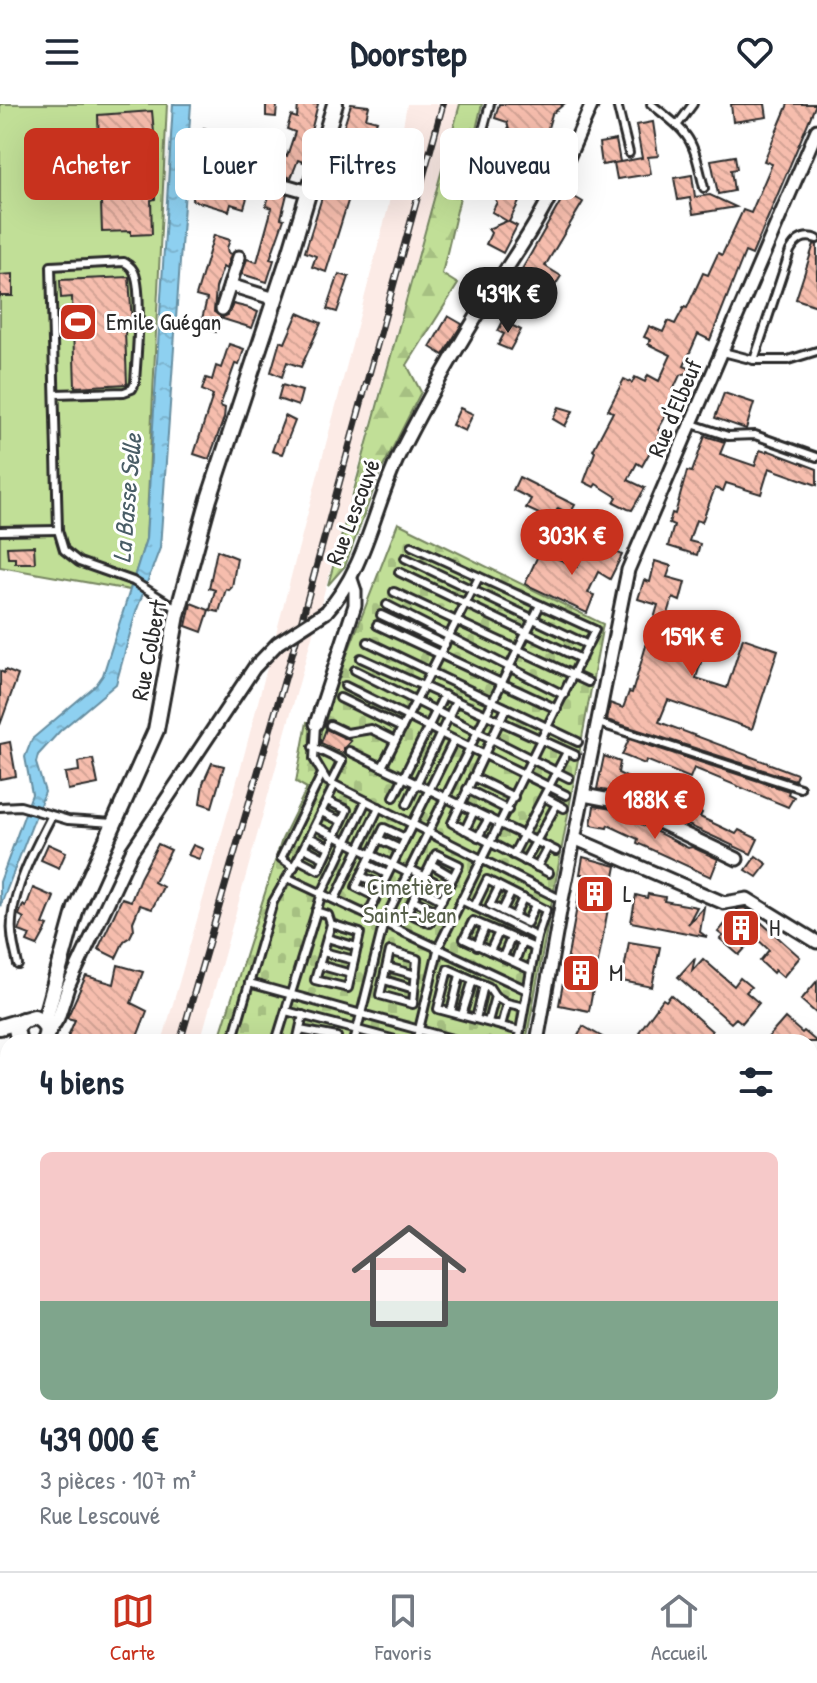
<!DOCTYPE html>
<html lang="fr">
<head>
<meta charset="utf-8">
<style>
  :root { --surface:#fff; --page:#f2f2f3; --text:#1f2937; --muted:#747a83; --line:#e0e1e3; --accent:#c8321e }
  body { margin:0; font-family:"Patrick Hand",sans-serif; background:var(--page); color:var(--text); height:100vh; display:flex; flex-direction:column; font-size:30px; white-space:nowrap }
  * { box-sizing:border-box; margin:0 }
  p { font-size:26px; color:var(--muted) }
  .icon { flex:none; width:44px; height:44px; fill:none; stroke:currentColor; stroke-width:2; stroke-linecap:round; stroke-linejoin:round }
  .map { position:relative; flex:1; overflow:hidden }
  .drawer { position:absolute; left:0px; top:930px; width:818px; height:538px; display:flex; flex-direction:column; background:var(--surface); border-radius:24px 24px 0 0; box-shadow:0 8px 32px #0002 }
  .drawer>* { flex:none }
  .banner { position:absolute; left:24px; top:24px; width:770px; height:72px; display:flex; gap:16px }
  .price { position:absolute; translate:-50% -68px; padding:0 18px; border-radius:28px; background:var(--accent); color:#fff; font-size:26px; line-height:52px; filter:drop-shadow(0 2px 4px #0008) }
  .price::after { content:''; position:absolute; left:50%; top:48px; width:24px; height:18px; margin-left:-12px; background:inherit; clip-path:polygon(0 0,100% 0,50% 100%) }
  .price.active { background:#222; color:#fff }
  ul { padding:0; list-style:none }
  li { display:grid; align-content:center; gap:16px; height:424px; padding:0 40px }
  li span { display:grid; place-items:center; height:248px; border-radius:12px; color:#555 }
  li>.icon { margin-inline-start:auto }
  span .icon { width:144px; height:144px; fill:#fffc; stroke-width:1 }
  li b { font-size:34px }
  h2 { display:flex; justify-content:space-between; align-items:center; height:96px; padding:0 40px; font-size:34px }
  .chip { padding:0 28px; border-radius:12px; background:var(--surface); box-shadow:0 8px 32px #0002; font-size:28px; line-height:72px }
  .chip.active { background:var(--accent); color:#fff }
  header { display:flex; justify-content:space-between; align-items:center; height:104px; padding:0 40px; background:var(--surface); font-size:36px; font-weight:700 }
  .tab-bar { display:flex; justify-content:space-around; align-items:center; height:112px; border-top:2px solid var(--line); background:var(--surface); font-size:22px; color:var(--muted) }
  .tab-bar a { display:grid; justify-items:center; gap:4px }
  .tab-bar .active { color:var(--accent) }
  .map>svg:first-child { display:block }
</style>
</head>
<body>
<header><svg class="icon" aria-label="menu" viewBox="0 0 24 24"><path d="M4 6h16M4 12h16M4 18h16"/></svg>Doorstep<svg class="icon" aria-label="heart" viewBox="0 0 24 24"><path d="M12 20l-8-8c-3-5 5-10 8-4 3-6 11-1 8 4z"/></svg></header>
<div class="map">
<svg width="817" height="1467" viewBox="0 0 817 1467">
  <defs>
    <pattern id="grass-tufts" width="24" height="20" patternUnits="userSpaceOnUse" patternTransform="scale(2)"><rect width="24" height="20" fill="#c1df97"/><path d="M3 7l-1-3M5 7V3M7 7l1-3M15 17l-1-3M17 17v-4M19 17l1-3" fill="none" stroke="#a6c082"/></pattern>
    <pattern id="forest-firs" width="22" height="20" patternUnits="userSpaceOnUse" patternTransform="scale(2)"><rect width="22" height="20" fill="#c1df97"/><path d="M5 1l3.5 6h-7zM16 11l3.5 6h-7z" fill="#a6c082"/></pattern>
    <pattern id="cemetery-stones" width="16" height="16" patternUnits="userSpaceOnUse" patternTransform="scale(2)"><rect width="16" height="16" fill="#c1df97"/><path d="M2 7V4a2 2 0 0 1 4 0v3zM10 15v-3a2 2 0 0 1 4 0v3z" fill="#a6c082"/></pattern>
    <pattern id="water-ripples" width="26" height="14" patternUnits="userSpaceOnUse" patternTransform="scale(2)"><rect width="26" height="14" fill="#8ed0f0"/><path d="M2 4q2-2 4 0t4 0M15 11q2-2 4 0t4 0" fill="none" stroke="#7bb3ce"/></pattern>
    <pattern id="building-back-hatch" width="6" height="6" patternUnits="userSpaceOnUse" patternTransform="scale(2)"><rect width="6" height="6" fill="#f6bdad"/><path d="M-1 5l2 2M0 0l6 6M5-1l2 2" fill="none" stroke="#d3a395"/></pattern>
  </defs>
  <rect width="100%" height="100%" fill="#fff"/>
  <filter id="ink" filterUnits="userSpaceOnUse"><feTurbulence type="fractalNoise" baseFrequency=".0125" numOctaves="2"/><feDisplacementMap in="SourceGraphic" scale="16" xChannelSelector="R" yChannelSelector="G"/><feConvolveMatrix kernelMatrix="1 2 1 2 8 2 1 2 1" color-interpolation-filters="sRGB"/></filter>
  <g filter="url(#ink)">
    <polygon fill="#fcebe6" points="407,0 459,0 200,938 162,938 242,659 388,104"/>
    <polygon fill="url(#grass-tufts)" stroke="#768561" stroke-width="2" points="42,1460 429,1460 424,1467 40,1467"/>
    <g fill="url(#forest-firs)" stroke="#768561" stroke-width="2">
      <polygon points="460,0 482,0 442,170 458,180 407,261 421,288 379,371 345,462 328,481"/>
      <polygon points="42,1460 190,1460 203,1467 40,1467"/>
      <polygon points="305,1460 429,1460 424,1467 304,1467"/>
    </g>
    <polygon fill="url(#cemetery-stones)" stroke="#768561" stroke-width="2" points="398,419 603,520 526,938 218,938 282,735 307,684 296,678 307,618 320,620"/>
    <polygon fill="#c1df97" stroke="#768561" stroke-width="2" points="0,0 167,0 146,435 130,486 0,463"/>
    <polygon fill="url(#water-ripples)" stroke="#668ea1" stroke-width="2" points="173,0 191,0 160,444 136,508 116,580 60,627 38,651 36,659 45,688 0,803 0,778 32,690 25,653 32,635 96,581 103,571 146,435"/>
    <g fill="url(#building-back-hatch)" stroke="#2b2b2b" stroke-width="2">
      <polygon points="266,0 277,1 276,13 266,12"/>
      <polygon points="298,0 318,0 303,58 298,56 291,74 257,62 251,63 243,59 245,53 199,38 204,24 242,36 241,41 279,52 280,50 287,52 295,28 287,25 291,12 297,14"/>
      <polygon points="351,0 369,2 366,14 377,17 366,46 383,51 376,89 353,81 326,168 312,163 316,152 305,148"/>
      <polygon points="499,0 564,0 552,10 538,58 529,56 518,76 522,92 509,118 517,122 503,149 486,140 491,129 488,125 507,117 492,108 497,98 494,94 513,86 498,77 503,67 498,60 506,60 511,51 518,53 520,30 509,26 507,18 495,14"/>
      <polygon points="731,0 765,0 767,13 733,18"/>
      <polygon points="788,0 816,0 752,151 745,148 710,236 698,230 684,262 695,267 680,271 673,286 680,289 671,307 669,306 658,326 661,328 642,362 637,359 628,376 645,384 632,406 628,405 614,398 617,393 596,380 594,383 584,378 595,348 593,346 613,308 608,306 624,275 632,279 635,273 645,278 648,271 659,277 671,251 648,240 651,236 644,233 647,227 649,222 663,228 668,217 675,220 684,203 687,204 703,169 708,171 718,149 722,151 743,106 751,109 772,60 764,57"/>
      <polygon points="152,7 156,51 155,95 151,96 152,130 131,131 131,127 102,128 98,11"/>
      <polygon points="653,18 658,52 648,53 651,70 617,75 614,59 620,58 602,61 599,39 616,36 620,58 642,54 636,21"/>
      <polygon points="735,52 737,65 731,66 734,87 718,90 711,56"/>
      <polygon points="692,71 695,93 710,91 736,103 693,110 690,94 678,96 674,74"/>
      <polygon points="215,75 251,80 244,104 231,100 229,107 192,96 197,80 212,83"/>
      <polygon points="271,86 287,90 281,114 284,115 270,155 274,156 267,178 242,170 247,155 257,158 272,104 266,102"/>
      <polygon points="566,88 583,98 545,162 561,172 551,188 532,177 516,204 504,197"/>
      <polygon points="214,131 230,136 227,144 228,149 231,150 226,165 223,163 216,184 214,208 223,213 228,211 233,200 249,204 258,208 252,224 220,214 216,228 200,223 207,195 196,192"/>
      <polygon points="814,140 817,141 817,202 796,195"/>
      <polygon points="13,170 13,192 0,192 0,171"/>
      <polygon points="339,170 349,173 337,208 327,205"/>
      <polygon points="129,173 132,220 132,227 125,227 127,280 75,283 72,193 61,194 60,176"/>
      <polygon points="298,209 321,219 301,263 287,258 282,273 271,268 280,237 285,239"/>
      <polygon points="448,212 462,220 443,251 430,243"/>
      <polygon points="503,217 521,226 510,246 498,241 504,230 498,227"/>
      <polygon points="229,240 244,245 239,261 235,260 220,302 225,304 224,314 209,355 194,350 213,291 202,286 206,274 212,276 216,262 221,264"/>
      <polygon points="282,281 302,287 298,302 278,295"/>
      <polygon points="724,289 754,299 746,325 715,314"/>
      <polygon points="559,303 573,307 565,322 553,315"/>
      <polygon points="460,304 473,310 465,327 452,321"/>
      <polygon points="285,312 295,317 282,350 272,347"/>
      <polygon points="705,332 725,338 720,350 755,362 760,346 766,348 767,346 817,365 817,381 769,364 761,390 726,379 723,387 715,384 702,418 696,416 689,437 700,440 697,451 668,442 674,421 669,419 672,409 675,410 687,367 692,368"/>
      <polygon points="519,373 575,401 570,410 558,404 546,428 533,421 539,410 526,404 531,395 513,386"/>
      <polygon points="34,442 35,459 15,459 15,454 8,454 7,443"/>
      <polygon points="603,442 622,451 610,475 598,468 588,489 594,491 587,509 525,480 540,447 577,463 584,448 596,454"/>
      <polygon points="217,446 237,454 232,483 229,486 226,485 219,508 210,506 215,486 209,484"/>
      <polygon points="655,457 671,462 667,473 685,478 680,497 673,494 667,513 711,526 696,574 727,584 743,534 778,546 752,625 668,596 659,618 797,670 795,676 607,616 610,599 623,604 629,588 632,589 658,501 638,495 644,476 650,478"/>
      <polygon points="191,499 209,506 202,528 186,522"/>
      <polygon points="5,566 18,571 0,621 0,567 4,569"/>
      <polygon points="326,625 351,637 344,644 344,650 321,639"/>
      <polygon points="629,635 789,687 788,690 794,693 788,703 694,664 690,674 646,656 645,660 622,651"/>
      <polygon points="10,638 16,672 0,675 0,640"/>
      <polygon points="604,652 620,658 618,669 646,683 644,687 681,704 683,700 691,703 702,709 700,713 736,730 739,726 758,735 751,750 619,689 597,685"/>
      <polygon points="93,655 98,680 68,686 65,669 79,667 78,658"/>
      <polygon points="212,659 224,662 212,703 200,699 203,679"/>
      <polygon points="594,702 612,705 688,744 692,743 718,755 711,773 637,739 638,735 608,721 607,724 591,721"/>
      <polygon points="48,740 66,748 59,764 41,756"/>
      <polygon points="158,740 171,746 154,778 163,783 152,805 140,801 133,818 134,825 130,833 124,837 116,854 98,845 122,794 131,797 140,774"/>
      <polygon points="193,741 203,745 199,755 188,751"/>
      <polygon points="756,752 767,760 757,773 746,766"/>
      <polygon points="583,753 616,762 589,907 559,901 583,770 580,770"/>
      <polygon points="33,784 54,793 43,820 48,822 37,842 27,838 30,831 19,827 24,814 19,811 23,801 26,803"/>
      <polygon points="648,790 665,793 664,797 697,803 688,820 704,803 700,828 707,833 631,818 636,791 647,794"/>
      <polygon points="745,804 800,853 783,873 775,866 773,869 760,857 769,846 755,833 739,851 720,835 723,832 718,828 738,805"/>
      <polygon points="629,838 660,843 652,883 622,877"/>
      <polygon points="695,854 692,867 703,855 734,882 740,874 751,883 746,888 759,899 742,919 736,914 731,919 678,873"/>
      <polygon points="118,861 143,868 131,899 147,907 135,938 70,938 72,934 68,932 75,916 67,914 86,872 114,880"/>
      <polygon points="817,877 817,910 801,896"/>
      <polygon points="671,891 712,927 708,932 715,938 651,938 639,928 663,895 666,897"/>
      <polygon points="785,914 802,929 804,927 817,938 764,938"/>
      <polygon points="583,922 611,938 575,938"/>
    </g>
    <g fill="none" stroke-linecap="round" stroke-linejoin="round">
      <g stroke="#2b2b2b" stroke-width="12">
        <g id="service">
          <polyline points="617,0 629,49"/>
          <path d="M 651,0 C 692,32 692,33 704,84"/>
          <polyline points="679,19 693,0"/>
          <polyline points="480,37 490,0"/>
          <path d="M 723,248 L 754,256 L 790,147 C 796,136 804,130 817,135"/>
          <polyline points="754,256 788,256 817,247"/>
          <path d="M 55,290 L 124,288 L 132,285 L 135,279 C 136,257 144,182 133,166 C 132,163 126,159 124,158 L 51,162 L 58,426 L 64,446 L 79,458 L 133,477 L 178,505"/>
          <polyline points="692,320 728,332 755,331 817,353"/>
          <polyline points="0,427 58,426"/>
          <polyline points="412,442 595,526 439,842 416,938"/>
          <polyline points="405,454 588,541"/>
          <polyline points="399,468 581,555"/>
          <polyline points="394,488 588,578"/>
          <polyline points="387,501 564,591"/>
          <polyline points="381,511 445,541"/>
          <polyline points="377,521 557,605"/>
          <polyline points="368,538 578,638"/>
          <polyline points="361,554 575,651"/>
          <polyline points="355,566 569,674"/>
          <polyline points="345,582 566,691"/>
          <polyline points="340,594 402,624"/>
          <polyline points="506,604 452,719 549,769"/>
          <polyline points="598,619 800,684"/>
          <polyline points="316,620 314,655 327,677 562,796"/>
          <polyline points="330,621 347,629 371,625 395,637"/>
          <polyline points="313,643 342,657 331,679"/>
          <polyline points="349,647 556,747"/>
          <polyline points="382,663 479,473"/>
          <polyline points="473,673 514,693"/>
          <polyline points="467,685 508,706"/>
          <polyline points="394,693 444,591"/>
          <polyline points="544,693 564,704"/>
          <polyline points="407,700 456,597"/>
          <polyline points="0,703 20,702 68,716 113,719"/>
          <polyline points="321,708 341,717"/>
          <polyline points="315,722 408,769"/>
          <polyline points="465,726 474,707"/>
          <polyline points="309,733 329,743"/>
          <polyline points="478,733 489,714"/>
          <polyline points="379,735 400,745"/>
          <polyline points="304,744 324,754"/>
          <polygon points="436,750 459,761 430,819 407,808"/>
          <polyline points="513,751 567,648"/>
          <polyline points="298,755 319,766 347,706 327,697"/>
          <polyline points="525,757 557,700"/>
          <polyline points="367,760 387,770"/>
          <polyline points="431,760 453,773"/>
          <polyline points="294,763 281,754 322,670"/>
          <polyline points="537,763 548,743"/>
          <polyline points="410,765 447,784"/>
          <polyline points="361,772 382,782"/>
          <polyline points="288,774 527,886"/>
          <polyline points="499,783 490,801 527,819 535,801"/>
          <polyline points="419,784 442,796"/>
          <polyline points="376,793 356,783 384,724 405,734"/>
          <polyline points="335,795 379,703"/>
          <polyline points="413,796 436,807"/>
          <polyline points="461,796 537,833 518,938"/>
          <polyline points="474,803 487,776 546,806 537,833"/>
          <polyline points="316,807 328,811 331,820 360,829 348,884 315,876 331,820"/>
          <polyline points="502,807 511,789"/>
          <polyline points="368,810 454,636"/>
          <polyline points="514,813 523,794"/>
          <polyline points="327,834 357,843"/>
          <polyline points="477,842 485,823"/>
          <polygon points="390,847 417,855 413,900 380,891"/>
          <polyline points="490,847 499,828"/>
          <polyline points="323,848 354,856"/>
          <polyline points="503,853 511,834"/>
          <polyline points="515,858 522,838"/>
          <path d="M 18,861 C 15,846 10,831 12,816 C 14,783 36,742 51,713"/>
          <polyline points="319,861 351,870"/>
          <polyline points="387,863 416,871"/>
          <polyline points="531,866 464,835 473,817 535,844"/>
          <polyline points="384,876 414,885"/>
          <polyline points="249,879 463,938"/>
          <polyline points="286,907 403,938"/>
          <polyline points="451,908 460,871"/>
          <polyline points="462,911 473,876"/>
          <polyline points="476,915 484,881"/>
          <polyline points="488,918 495,892"/>
          <polyline points="501,922 507,899"/>
          <polyline points="300,926 337,933 336,938"/>
          <polyline points="520,927 438,905 448,865 489,883 495,892 507,899 524,903"/>
          <polyline points="232,938 273,798 298,755 334,682"/>
          <polyline points="276,938 322,789 366,697"/>
          <polyline points="297,938 303,911"/>
          <polyline points="354,938 384,818 540,501"/>
          <polyline points="810,1216 817,1223"/>
        </g>
      </g>
      <g stroke="#2b2b2b" stroke-width="17">
        <g id="minor">
          <polyline points="214,61 309,88"/>
          <polyline points="230,181 275,195"/>
          <polyline points="222,205 239,153"/>
          <path d="M 326,508 C 368,463 375,396 403,343 C 429,292 458,242 488,194 C 507,162 529,133 546,100 C 563,68 577,33 592,0"/>
          <polyline points="316,620 355,501 355,487 351,475"/>
          <polyline points="584,691 615,697 737,755"/>
          <polyline points="576,735 724,799 747,795 817,838"/>
          <polyline points="47,932 58,914 68,883 132,747 254,564 278,539"/>
          <polyline points="537,938 562,796 628,466 817,26"/>
          <polyline points="0,1028 8,1010"/>
          <polyline points="0,1331 8,1317"/>
          <polyline points="810,1337 817,1343"/>
          <polyline points="0,1391 8,1394"/>
          <polyline points="625,1460 634,1467"/>
          <polyline points="678,1460 687,1467"/>
          <polyline points="647,1467 651,1460"/>
        </g>
      </g>
      <g stroke="#2b2b2b" stroke-width="20">
        <g id="tertiary">
          <polyline points="44,919 76,804 156,626 177,511 209,395 290,150 335,0"/>
          <path d="M 0,923 L 34,913 C 46,917 50,927 43,938"/>
          <polyline points="19,938 16,925 22,916"/>
        </g>
      </g>
      <g stroke="#2b2b2b" stroke-width="24">
        <g id="primary">
          <polyline points="810,973 817,965"/>
          <polyline points="431,1467 432,1460"/>
          <polyline points="445,1467 448,1460"/>
        </g>
      </g>
      <use href="#service" stroke="#fff" stroke-width="6"/>
      <use href="#minor" stroke="#fff" stroke-width="11"/>
      <use href="#tertiary" stroke="#fff" stroke-width="14"/>
      <use href="#primary" stroke="#fff" stroke-width="18"/>
      <g stroke="#2b2b2b" stroke-width="7">
        <g id="rail">
          <polyline points="180,938 299,526 443,0"/>
          <polyline points="30,1467 32,1460"/>
        </g>
      </g>
      <use href="#rail" stroke="#fff" stroke-width="4" stroke-dasharray="12" stroke-linecap="butt"/>
      <g stroke="#2b2b2b" stroke-width="17" stroke-linecap="butt">
        <polyline id="minor-bridge" points="278,539 326,508"/>
      </g>
      <use href="#minor-bridge" stroke="#fff" stroke-width="11"/>
    </g>
  </g>
  <defs>
    <g id="stadium-square" transform="scale(2)"><rect x="-9" y="-9" width="18" height="18" rx="4" fill="#c8321e" stroke="#fff"/><path d="M0-5a6.5 5 0 1 0 0 10a6.5 5 0 1 0 0-10ZM-3.5-1.8h7v3.6h-7Z" fill="#fff"/></g>
    <g id="building-square" transform="scale(2)"><rect x="-9" y="-9" width="18" height="18" rx="4" fill="#c8321e" stroke="#fff"/><path d="M-4-6H4V6H1V3H-1V6H-4ZM-2.5-4.3h1.7v1.8h-1.7ZM.8-4.3h1.7v1.8H.8ZM-2.5-1h1.7V.8h-1.7ZM.8-1h1.7V.8H.8Z" fill="#fff"/></g>
  </defs>
  <g fill-rule="evenodd">
    <use href="#stadium-square" x="78" y="218"/>
    <use href="#building-square" x="595" y="790"/>
    <use href="#building-square" x="741" y="824"/>
    <use href="#building-square" x="581" y="869"/>
  </g>
  <g text-anchor="middle" stroke-width="6" stroke-linejoin="round" paint-order="stroke">
    <g font-size="24" fill="#2b2b2b" stroke="#fff" text-anchor="start">
      <text x="106" y="226">Emile Guégan</text>
      <text x="623" y="798">L</text>
      <text x="769" y="832">H</text>
      <text x="609" y="877">M</text>
    </g>
    <g font-size="24" fill="#2b2b2b" stroke="#fff">
      <text transform="translate(675 304) rotate(-67)" y="8">Rue d'Elbeuf</text>
      <text transform="translate(353 408) rotate(-69)" y="8">Rue Lescouvé</text>
      <text transform="translate(149 546) rotate(-79)" y="8">Rue Colbert</text>
    </g>
    <g font-size="24" fill="#58614b" stroke="#fff">
      <text x="410" y="791">Cimetière<tspan x="410" dy="28">Saint-Jean</tspan></text>
    </g>
    <g font-size="26" font-style="italic" fill="#495d66" stroke="#fff">
      <text transform="translate(127 394) rotate(-85)" y="9">La Basse Selle</text>
    </g>
  </g>
</svg>
<b class="price active" style="left:508px;top:231px">439K €</b>
<b class="price" style="left:572px;top:473px">303K €</b>
<b class="price" style="left:692px;top:574px">159K €</b>
<b class="price" style="left:655px;top:737px">188K €</b>
<div class="banner">
<a class="chip active">Acheter</a>
<a class="chip">Louer</a>
<a class="chip">Filtres</a>
<a class="chip">Nouveau</a>
</div>
<section class="drawer">
<h2>4 biens<svg class="icon" aria-label="filters" viewBox="0 0 24 24"><path d="M4 7h16M4 17h16"/><circle cx="9" cy="7" r="2"/><circle cx="15" cy="17" r="2"/></svg></h2>
<ul>
<li><span style="background:linear-gradient(#f6c9c9 60%,#7fa58c 0)"><svg class="icon" aria-label="home" viewBox="0 0 24 24"><path d="M3 11l9-7 9 7M6 9v11h12V9"/></svg></span><div><b>439 000 €</b><p>3 pièces · 107 m²</p><p>Rue Lescouvé</p></div></li>
</ul>
</section>
</div>
<nav class="tab-bar">
<a class="active"><svg class="icon" aria-label="map" viewBox="0 0 24 24"><path d="M3 6l6-2 6 2 6-2v14l-6 2-6-2-6 2zM9 4v14M15 6v14"/></svg>Carte</a>
<a><svg class="icon" aria-label="saved" viewBox="0 0 24 24"><path d="M7 4h10v16l-5-4-5 4z"/></svg>Favoris</a>
<a><svg class="icon" aria-label="home" viewBox="0 0 24 24"><path d="M3 11l9-7 9 7M6 9v11h12V9"/></svg>Accueil</a>
</nav>
</body>
</html>
